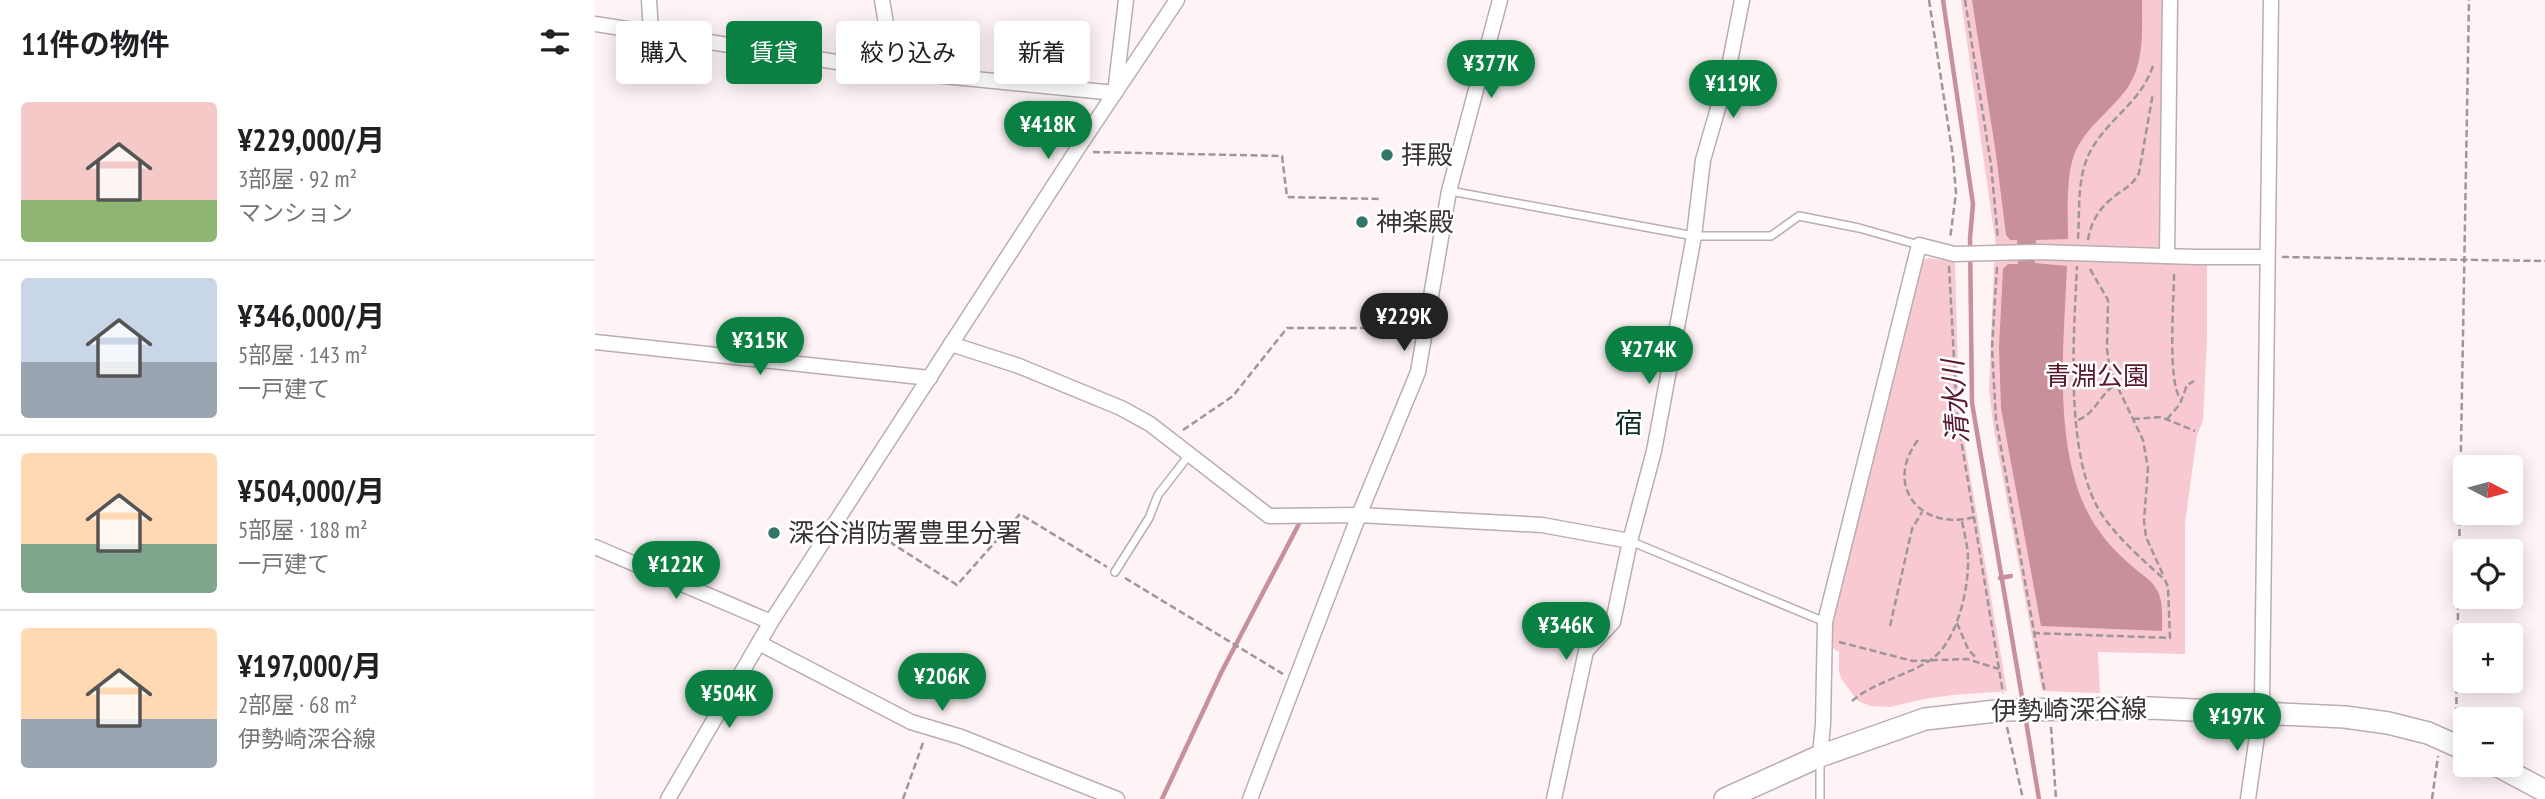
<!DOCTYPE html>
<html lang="ja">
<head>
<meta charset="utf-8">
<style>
  :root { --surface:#fff; --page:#f2f2f2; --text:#202124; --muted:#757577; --line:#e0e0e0; --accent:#0b8043 }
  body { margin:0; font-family:"PT Sans Narrow","Noto Sans JP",sans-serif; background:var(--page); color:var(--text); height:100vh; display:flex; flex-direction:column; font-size:26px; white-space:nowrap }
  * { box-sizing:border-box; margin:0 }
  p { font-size:23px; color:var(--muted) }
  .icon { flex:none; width:38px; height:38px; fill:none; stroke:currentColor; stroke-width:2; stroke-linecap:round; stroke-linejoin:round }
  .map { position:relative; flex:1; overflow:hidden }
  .panel { display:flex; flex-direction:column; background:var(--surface); width:595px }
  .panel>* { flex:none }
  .guide { position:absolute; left:21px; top:21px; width:665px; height:63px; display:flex; gap:14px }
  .needle { width:46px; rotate:96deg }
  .buttons { position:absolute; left:1858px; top:455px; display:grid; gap:14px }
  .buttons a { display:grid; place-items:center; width:70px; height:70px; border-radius:7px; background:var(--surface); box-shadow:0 4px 18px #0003; font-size:35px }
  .price { position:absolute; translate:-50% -60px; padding:0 16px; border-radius:24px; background:var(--accent); color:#fff; font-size:23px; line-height:46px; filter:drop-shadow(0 2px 4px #0008) }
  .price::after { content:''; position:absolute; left:50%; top:42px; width:21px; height:16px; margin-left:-10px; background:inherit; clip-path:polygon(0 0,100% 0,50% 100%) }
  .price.on { background:#222; color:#fff }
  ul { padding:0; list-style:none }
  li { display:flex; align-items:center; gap:21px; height:175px; padding:0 21px }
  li+li { border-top:2px solid var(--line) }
  li span { display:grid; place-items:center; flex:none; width:196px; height:140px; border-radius:7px; color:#555 }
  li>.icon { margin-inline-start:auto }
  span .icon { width:84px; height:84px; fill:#fffc; stroke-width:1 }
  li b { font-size:30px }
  h2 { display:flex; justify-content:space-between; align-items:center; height:84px; padding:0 21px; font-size:30px }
  .pill { padding:0 24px; border-radius:7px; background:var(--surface); box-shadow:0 4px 18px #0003; font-size:24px; line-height:63px }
  .pill.on { background:var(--accent); color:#fff }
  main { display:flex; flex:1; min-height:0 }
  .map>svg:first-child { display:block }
</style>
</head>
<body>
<main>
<section class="panel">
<h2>11件の物件<svg class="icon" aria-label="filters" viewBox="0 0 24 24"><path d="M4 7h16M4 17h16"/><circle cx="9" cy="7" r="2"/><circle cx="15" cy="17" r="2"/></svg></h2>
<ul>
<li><span style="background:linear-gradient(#f6c9c9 70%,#8fb573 0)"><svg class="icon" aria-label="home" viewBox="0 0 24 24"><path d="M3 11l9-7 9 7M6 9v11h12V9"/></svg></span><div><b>¥229,000/月</b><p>3部屋 · 92 m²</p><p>マンション</p></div></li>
<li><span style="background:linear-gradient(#c9d6e8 60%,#9aa5b1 0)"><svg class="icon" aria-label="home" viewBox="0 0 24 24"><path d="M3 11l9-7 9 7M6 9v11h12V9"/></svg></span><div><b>¥346,000/月</b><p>5部屋 · 143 m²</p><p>一戸建て</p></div></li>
<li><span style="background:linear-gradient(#ffd9b3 65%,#7fa58c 0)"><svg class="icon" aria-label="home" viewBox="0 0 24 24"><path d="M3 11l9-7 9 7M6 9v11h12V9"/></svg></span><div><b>¥504,000/月</b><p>5部屋 · 188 m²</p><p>一戸建て</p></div></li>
<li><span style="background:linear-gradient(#ffd9b3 65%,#9aa5b1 0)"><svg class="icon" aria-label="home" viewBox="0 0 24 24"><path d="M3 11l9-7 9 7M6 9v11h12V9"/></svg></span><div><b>¥197,000/月</b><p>2部屋 · 68 m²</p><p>伊勢崎深谷線</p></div></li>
</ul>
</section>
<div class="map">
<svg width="1950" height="799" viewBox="0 0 1950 799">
  <rect width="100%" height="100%" fill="#fef4f6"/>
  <g fill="#f8c9d1">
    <polygon points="1366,0 1569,0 1567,243 1564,247 1401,246"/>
    <polygon points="1335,258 1360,262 1364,410 1412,691 1358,695 1329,699 1295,707 1275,706 1263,701 1247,680 1244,672 1244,652 1235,646 1236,622 1324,270 1330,259"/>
    <polygon points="1445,259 1612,262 1612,338 1608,421 1602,435 1590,523 1590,654 1503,652 1505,693 1447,691 1399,430 1394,391 1399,262"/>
  </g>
  <path fill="#c7909b" d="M 1377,0 L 1547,0 C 1547,29 1550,65 1531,90 C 1516,110 1494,125 1482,148 C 1470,171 1473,213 1473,239 L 1441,240 L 1440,263 L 1472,266 C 1469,341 1458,440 1491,509 C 1502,532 1519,551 1538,567 C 1547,575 1559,581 1564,594 C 1568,605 1567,619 1567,631 L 1446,626 L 1406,408 L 1404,347 L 1408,269 L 1413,264 L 1423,264 L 1422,240 L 1415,240 L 1411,235 L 1401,154 Z"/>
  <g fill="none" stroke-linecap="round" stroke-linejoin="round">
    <g stroke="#c7909b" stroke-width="4.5">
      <polyline points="1348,0 1378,204 1375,238 1377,403 1428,703"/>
      <polyline points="1405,578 1416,576"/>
      <polyline points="1430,715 1444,799"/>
      <polyline points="567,799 626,673 706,520"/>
    </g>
    <g stroke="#bbadaf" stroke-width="10">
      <g id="lane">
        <polyline points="855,191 1099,236 1176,236 1204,216 1264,228 1324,245"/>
        <polyline points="1035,541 1230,622"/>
        <polyline points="520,572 554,518 563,495 594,455"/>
        <polyline points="1225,799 1225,760"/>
      </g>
    </g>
    <g stroke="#bbadaf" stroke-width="17">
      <g id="street">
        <polyline points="54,0 56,33"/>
        <polyline points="287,0 299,71"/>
        <polyline points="0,24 299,71 520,93 531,0"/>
        <polyline points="1572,256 1575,0"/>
        <polyline points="0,342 335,378"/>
        <polyline points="356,344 424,366 526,408 555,424 674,516 764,515 947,525 1035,541"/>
        <polyline points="0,547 176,622"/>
        <polyline points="164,643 316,722 366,737 522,799"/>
        <polyline points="1225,756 1228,724 1230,622 1324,245 1359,254 1444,252 1601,257 1672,257"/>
        <polyline points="73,799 176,622 485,145 582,0"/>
        <polyline points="655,799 764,515 823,372 854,191 905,0"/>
        <polyline points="959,799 991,651 1018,622 1035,541 1059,451 1099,236 1108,160 1132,77 1147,0"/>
        <polyline points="1653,799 1667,701 1676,0"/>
      </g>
    </g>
    <g stroke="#bbadaf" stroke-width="24">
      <g id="primary">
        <polyline points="1901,765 1950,791"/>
        <polyline points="1130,799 1225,756 1330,719 1410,710 1555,708 1750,717 1793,723 1833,733 1871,750"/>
      </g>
    </g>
    <g stroke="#9e9698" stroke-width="2.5" stroke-dasharray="7 3.5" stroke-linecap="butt">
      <polyline points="1334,0 1358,157 1361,193 1355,239"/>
      <polyline points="1370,0 1396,165 1403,239"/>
      <polyline points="498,152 687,156 692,197 784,199"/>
      <path d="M 1483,239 C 1485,209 1481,172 1499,145 C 1519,114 1547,101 1559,63"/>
      <path d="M 1493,240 C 1495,225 1503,210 1515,200 C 1526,190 1537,187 1544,173 L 1558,93"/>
      <polyline points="1687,257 1950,261"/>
      <polyline points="1354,266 1362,415 1408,693"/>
      <polyline points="1402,267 1397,348 1401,420 1450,693"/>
      <polyline points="1495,269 1513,300 1512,349 1515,371 1548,440 1553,468 1549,521 1551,537 1569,577"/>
      <path d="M 1579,274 C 1579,299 1572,383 1586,400"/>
      <polyline points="1538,419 1566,417 1600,431"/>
      <polyline points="1572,419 1585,404 1592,385 1599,381"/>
      <path d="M 1483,420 C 1500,414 1505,394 1520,385"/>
      <polyline points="588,430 638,396 692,328 818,328"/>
      <path d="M 1323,440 C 1288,486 1326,532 1380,517"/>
      <polyline points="259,519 362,585 425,514 512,567"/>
      <polyline points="530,578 688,674"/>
      <polyline points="1362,623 1373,649 1382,659"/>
      <polyline points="1295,626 1317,529 1327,512"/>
      <path d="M 1438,633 L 1575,638 L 1573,587 L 1570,580 C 1549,561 1527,542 1510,519 C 1468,463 1479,334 1482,266"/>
      <polyline points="1244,642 1318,661 1372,659 1404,669"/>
      <path d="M 1257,701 C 1276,684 1312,675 1334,661 C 1362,644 1374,589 1373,558 C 1373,546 1369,533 1367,521"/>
      <polyline points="1861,725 1874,0"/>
      <polyline points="1412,727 1428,799"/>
      <polyline points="1456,727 1461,799"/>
      <polyline points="308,799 329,740"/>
      <polyline points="1837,799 1843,756"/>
    </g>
    <use href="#lane" stroke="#fff" stroke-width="7"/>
    <use href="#street" stroke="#fff" stroke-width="14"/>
    <use href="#primary" stroke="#fff" stroke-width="21"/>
  </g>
  <g fill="#327669" stroke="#fff" stroke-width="2.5">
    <circle cx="792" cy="155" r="7"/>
    <circle cx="767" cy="222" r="7"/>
    <circle cx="179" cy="533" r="7"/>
  </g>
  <g text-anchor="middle" stroke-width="5" stroke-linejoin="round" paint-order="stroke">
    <g font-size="26" fill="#393334" stroke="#fff" text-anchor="start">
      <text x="806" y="164">拝殿</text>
      <text x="781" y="231">神楽殿</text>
      <text x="193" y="542">深谷消防署豊里分署</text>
    </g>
    <g font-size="26" fill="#58162a" stroke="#fff">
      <text x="1502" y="385">青淵公園</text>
    </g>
    <g font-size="26" fill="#393334" stroke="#fff">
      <text transform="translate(1474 710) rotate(-1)" y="9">伊勢崎深谷線</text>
    </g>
    <g font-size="28" font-style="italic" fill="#5a182c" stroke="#fff">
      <text transform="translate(1360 402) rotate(-94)" y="10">清水川</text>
    </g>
    <g font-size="28" fill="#10312b" stroke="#fff">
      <text x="1034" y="433">宿</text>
    </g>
  </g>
</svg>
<div class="buttons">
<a><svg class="needle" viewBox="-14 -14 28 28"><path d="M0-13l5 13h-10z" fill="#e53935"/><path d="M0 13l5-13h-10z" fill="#757577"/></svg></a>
<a><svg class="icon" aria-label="locate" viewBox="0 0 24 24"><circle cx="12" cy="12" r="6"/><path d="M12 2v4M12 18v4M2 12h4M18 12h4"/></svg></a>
<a>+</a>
<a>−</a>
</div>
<b class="price" style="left:896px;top:100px">¥377K</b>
<b class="price" style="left:1138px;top:120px">¥119K</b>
<b class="price" style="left:453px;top:161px">¥418K</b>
<b class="price on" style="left:809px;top:353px">¥229K</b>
<b class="price" style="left:165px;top:377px">¥315K</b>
<b class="price" style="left:1054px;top:386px">¥274K</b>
<b class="price" style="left:81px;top:601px">¥122K</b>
<b class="price" style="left:971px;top:662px">¥346K</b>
<b class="price" style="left:347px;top:713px">¥206K</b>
<b class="price" style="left:134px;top:730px">¥504K</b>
<b class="price" style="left:1642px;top:753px">¥197K</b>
<div class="guide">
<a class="pill">購入</a>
<a class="pill on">賃貸</a>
<a class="pill">絞り込み</a>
<a class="pill">新着</a>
</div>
</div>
</main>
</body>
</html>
